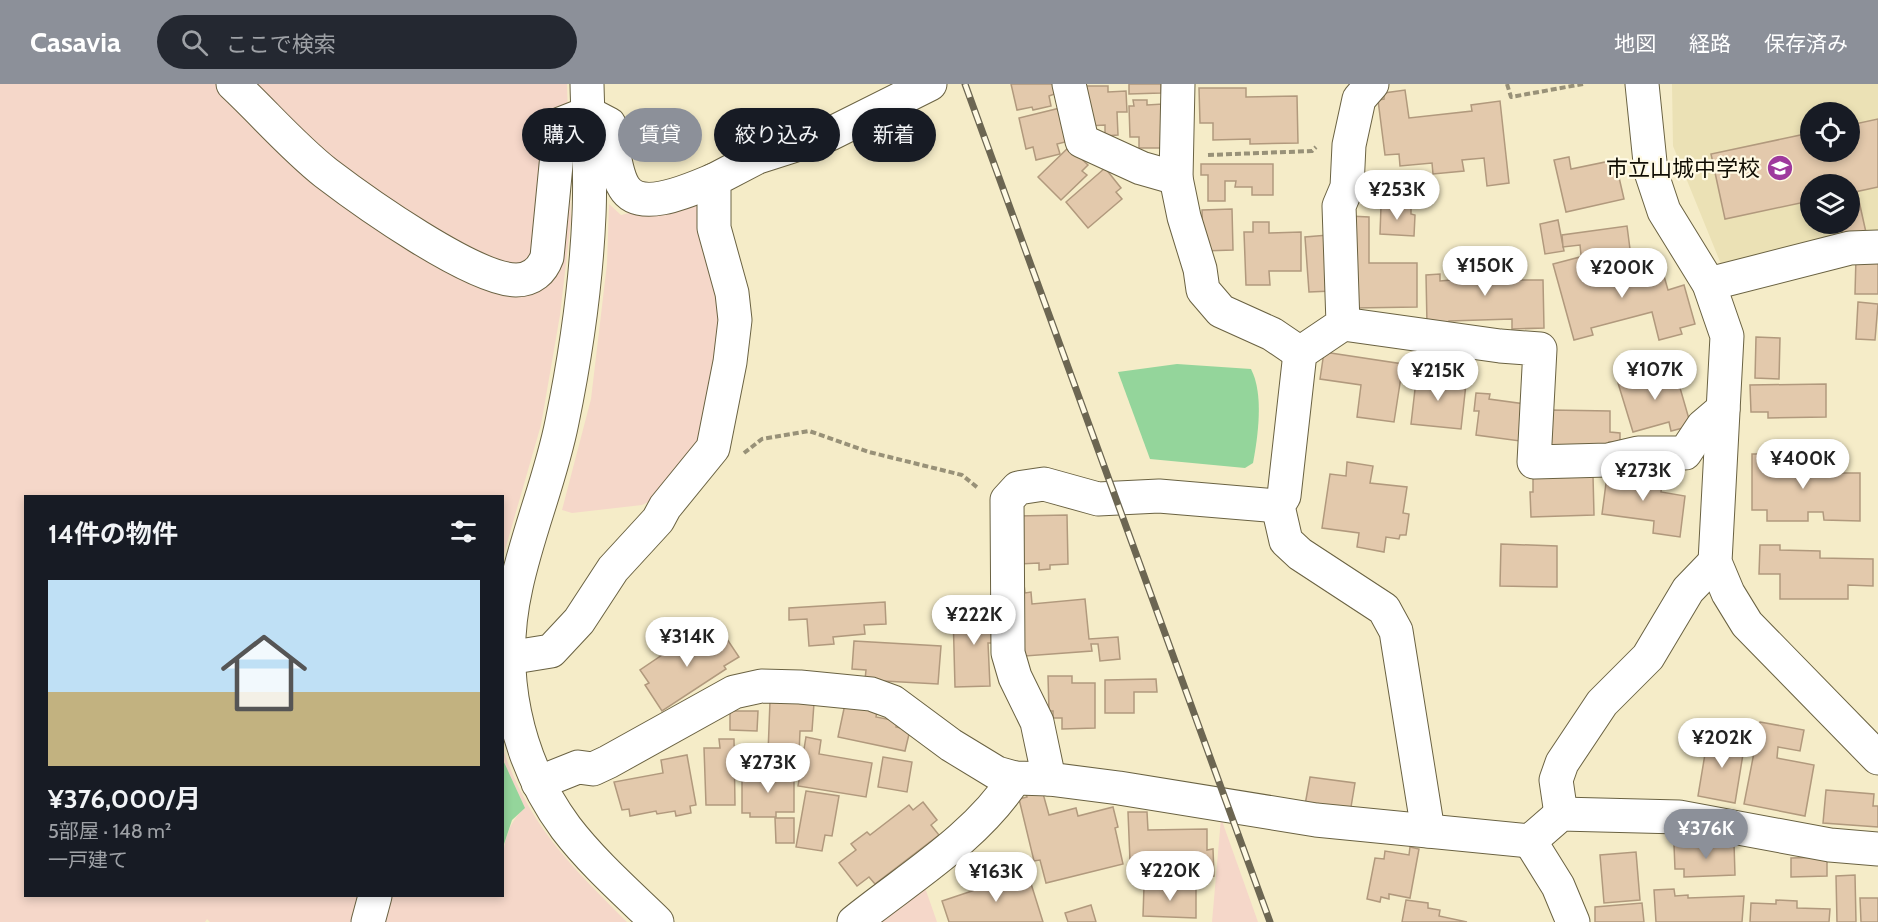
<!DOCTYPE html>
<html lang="ja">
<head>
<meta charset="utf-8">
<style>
  :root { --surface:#171b24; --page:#242831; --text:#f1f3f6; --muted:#9ea1a6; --line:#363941; --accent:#8c9099 }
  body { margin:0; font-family:Cabin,"Noto Sans JP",sans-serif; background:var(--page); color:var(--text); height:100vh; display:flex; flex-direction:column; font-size:22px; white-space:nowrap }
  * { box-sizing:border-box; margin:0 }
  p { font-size:20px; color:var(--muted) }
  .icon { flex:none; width:33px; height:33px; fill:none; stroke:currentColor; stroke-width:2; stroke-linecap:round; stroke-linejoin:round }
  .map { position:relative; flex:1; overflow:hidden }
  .details { position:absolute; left:24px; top:411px; width:480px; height:402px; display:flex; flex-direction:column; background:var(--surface); border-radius:0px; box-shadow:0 3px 9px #0003 }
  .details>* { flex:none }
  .guide { position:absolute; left:522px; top:24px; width:570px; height:54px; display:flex; gap:12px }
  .buttons { position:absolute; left:1800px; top:18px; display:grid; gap:12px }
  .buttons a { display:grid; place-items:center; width:60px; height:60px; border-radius:50%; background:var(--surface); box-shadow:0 3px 9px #0003; font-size:30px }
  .price { position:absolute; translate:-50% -51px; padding:0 14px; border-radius:21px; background:#fff; color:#222; font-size:20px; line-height:39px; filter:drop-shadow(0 2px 3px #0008) }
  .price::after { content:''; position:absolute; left:50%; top:36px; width:18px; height:14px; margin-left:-9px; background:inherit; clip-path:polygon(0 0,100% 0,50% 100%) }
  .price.active { background:var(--accent); color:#fff }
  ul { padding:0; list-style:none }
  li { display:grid; align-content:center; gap:12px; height:318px; padding:0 24px }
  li+li { border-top:2px solid var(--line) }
  li span { display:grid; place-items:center; height:186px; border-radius:0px; color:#555 }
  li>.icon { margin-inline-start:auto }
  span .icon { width:108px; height:108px; fill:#fffc; stroke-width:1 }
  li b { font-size:26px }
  h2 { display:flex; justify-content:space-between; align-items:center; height:72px; padding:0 24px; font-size:26px }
  .pill { padding:0 21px; border-radius:27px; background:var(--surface); box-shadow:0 3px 9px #0003; font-size:21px; line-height:54px }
  .pill.active { background:var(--accent); color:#fff }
  header { display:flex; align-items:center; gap:36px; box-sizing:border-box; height:84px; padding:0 30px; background:var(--accent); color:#fff }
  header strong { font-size:28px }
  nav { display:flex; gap:33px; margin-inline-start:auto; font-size:21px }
  .search { width:420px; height:54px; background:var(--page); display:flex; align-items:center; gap:15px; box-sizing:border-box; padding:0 21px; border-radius:33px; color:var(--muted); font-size:22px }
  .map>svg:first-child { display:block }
</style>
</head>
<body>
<header>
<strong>Casavia</strong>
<div class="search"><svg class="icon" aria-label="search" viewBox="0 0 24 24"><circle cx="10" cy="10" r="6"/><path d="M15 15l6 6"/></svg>ここで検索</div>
<nav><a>地図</a><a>経路</a><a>保存済み</a></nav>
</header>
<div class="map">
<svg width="1878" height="838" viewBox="0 0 1878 838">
  <rect width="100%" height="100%" fill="#f5ecc8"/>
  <path fill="#ebe1b5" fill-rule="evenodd" d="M 1672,0 L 1878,0 L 1878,154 L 1723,185 L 1673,62 ZM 1810,28 L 1850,28 L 1850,68 L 1810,68 ZM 1810,100 L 1850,100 L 1850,140 L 1810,140 Z"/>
  <g fill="#f5d7c9">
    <path d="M 0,0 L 567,0 L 571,136 L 560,231 L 541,341 L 503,473 L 502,412 L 26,412 L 26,812 L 502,812 C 503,778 499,749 524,724 L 506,689 L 503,665 C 529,742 571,782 627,838 L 210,838 L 207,835 L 205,838 L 0,838 Z"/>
    <polygon points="704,111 723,211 709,343 661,412 642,421 572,429 562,426 591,315 607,180 609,120 621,131"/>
    <polygon points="1221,734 1258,838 1212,838"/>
    <polygon points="922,795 937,838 866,838"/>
  </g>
  <g fill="#94d59b">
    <path d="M 1177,280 L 1251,285 C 1264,310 1258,352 1253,379 L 1245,384 L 1150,375 L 1118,288 Z"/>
    <polygon points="503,676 525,724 512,736 503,763"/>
  </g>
  <g fill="#e3c9ac" stroke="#b1997d" stroke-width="1.5">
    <polygon points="1011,0 1055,0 1057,9 1049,12 1051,22 1033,26 1032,23 1017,26"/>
    <polygon points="1129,0 1161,0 1161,9 1129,10"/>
    <polygon points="1086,2 1108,2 1108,8 1126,7 1127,28 1117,28 1118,51 1105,52 1105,41 1087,42"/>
    <polygon points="1199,4 1246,4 1246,13 1297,12 1298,59 1250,60 1250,55 1213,56 1213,39 1200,39"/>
    <polygon points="1405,6 1409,34 1472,27 1471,21 1500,17 1509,99 1487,102 1484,74 1462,76 1464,87 1433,90 1432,79 1400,82 1399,70 1385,71 1378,16 1384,15 1384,9"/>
    <polygon points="1133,16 1147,16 1147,21 1163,20 1164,64 1139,64 1139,53 1130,53 1129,22 1134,22"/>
    <polygon points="1060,24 1069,57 1057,60 1060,70 1036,76 1033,63 1026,65 1019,34"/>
    <polygon points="1878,35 1878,103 1850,109 1850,100 1810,100 1810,117 1725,135 1711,70 1810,49 1810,68 1850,68 1850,41"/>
    <polygon points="1069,63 1088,81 1082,87 1087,91 1061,116 1038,93"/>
    <polygon points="1569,73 1571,85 1615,76 1624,115 1566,128 1554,76"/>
    <polygon points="1201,80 1273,80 1273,111 1252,111 1252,103 1235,103 1236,97 1225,97 1225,117 1208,117 1208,91 1201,91"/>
    <polygon points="1105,84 1121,104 1116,108 1122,115 1088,144 1066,118"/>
    <polygon points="1857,108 1867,153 1844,157 1841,140 1850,140 1850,109"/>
    <polygon points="1381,122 1411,124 1411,130 1415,131 1414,152 1380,150"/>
    <polygon points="1232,125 1233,166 1203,167 1202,126"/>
    <polygon points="1349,132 1369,133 1369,179 1417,179 1417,223 1354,224"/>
    <polygon points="1558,136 1564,167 1545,170 1540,140"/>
    <polygon points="1253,138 1269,138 1269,149 1301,148 1301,187 1269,187 1270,201 1246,201 1244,148 1253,148"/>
    <polygon points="1627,142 1630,165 1581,171 1580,161 1563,163 1562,151"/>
    <polygon points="1328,151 1332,207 1309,208 1305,153"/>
    <polygon points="1580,173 1587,198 1631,186 1629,179 1636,177 1638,184 1660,178 1668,206 1684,201 1695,240 1680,244 1682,250 1659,256 1652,228 1591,244 1593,251 1574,256 1553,180"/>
    <polygon points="1856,173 1878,173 1878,210 1855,210"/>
    <polygon points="1487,180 1487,186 1517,186 1517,196 1543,196 1544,244 1512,245 1512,235 1449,237 1449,240 1427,240 1426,191 1440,190 1440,197 1451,196 1451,181"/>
    <polygon points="1858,218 1878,220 1875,256 1856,255"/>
    <polygon points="1756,253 1780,254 1779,295 1755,294"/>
    <polygon points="1324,268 1403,280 1394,338 1357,333 1361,301 1320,295"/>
    <polygon points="1674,283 1691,342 1671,347 1669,338 1633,348 1618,299"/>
    <polygon points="1417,288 1451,292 1451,299 1466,300 1461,345 1411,340"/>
    <polygon points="1826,300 1826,333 1768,334 1768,328 1751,328 1750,301"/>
    <polygon points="1476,309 1490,310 1489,315 1525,320 1520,357 1476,351 1479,327 1474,327"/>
    <polygon points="1551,326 1610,327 1610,348 1620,349 1620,358 1609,358 1609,363 1550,361"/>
    <polygon points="1752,370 1797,370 1797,379 1825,379 1825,389 1860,389 1860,437 1824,436 1823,428 1808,428 1808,437 1767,437 1767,426 1752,426"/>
    <polygon points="1347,378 1373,382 1370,399 1407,403 1403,429 1409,430 1406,451 1400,451 1399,455 1386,453 1384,468 1357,463 1359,449 1322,444 1330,390 1346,392"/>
    <polygon points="1608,384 1635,388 1634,396 1662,400 1661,408 1685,412 1680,453 1653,449 1654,437 1602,430"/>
    <polygon points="1593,392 1594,431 1531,433 1530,408 1533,408 1533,393"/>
    <polygon points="1067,431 1068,480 1050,481 1050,485 1039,486 1039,479 1019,480 1017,432"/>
    <polygon points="1501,460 1557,462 1557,503 1500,502"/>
    <polygon points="1760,461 1780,461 1780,466 1820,467 1820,474 1873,475 1873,502 1848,501 1848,515 1780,515 1780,490 1759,490"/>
    <polygon points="1023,491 1025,509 1031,508 1032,520 1085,515 1089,555 1118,553 1120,575 1100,577 1098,560 1091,560 1092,567 1025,572 1021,527"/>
    <polygon points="885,518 886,540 864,541 865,550 833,553 834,560 809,562 807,535 789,536 789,524"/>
    <polygon points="997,526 999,559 988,559 990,602 955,603 953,528"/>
    <polygon points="699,546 707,559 723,549 739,573 724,582 726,585 662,627 645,601 649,599 640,586"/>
    <polygon points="854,557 941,562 938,600 865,596 866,586 852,585"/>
    <polygon points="1048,592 1072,592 1072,599 1095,599 1095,644 1062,645 1062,634 1053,634 1053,627 1049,627"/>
    <polygon points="1156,595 1157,608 1134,608 1134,629 1105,629 1105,596"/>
    <polygon points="770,617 814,619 812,647 800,647 799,670 768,669"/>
    <polygon points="845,620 877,627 876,633 897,637 896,643 910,646 905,667 838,653"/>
    <polygon points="730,627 758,627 757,647 730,646"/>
    <polygon points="1760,638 1804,646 1800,667 1778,663 1777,674 1814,681 1805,732 1744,720"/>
    <polygon points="1708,652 1745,658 1735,719 1698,712"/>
    <polygon points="806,653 821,656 819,670 872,679 866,713 798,702"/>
    <polygon points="719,655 734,655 735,721 706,721 704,664 720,664"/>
    <polygon points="687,671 696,721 690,722 691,729 676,732 675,727 657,730 656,727 630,732 629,725 622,726 614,698 663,689 661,676"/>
    <polygon points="883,673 912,678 907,708 878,703"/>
    <polygon points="742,689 794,689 794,728 776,728 776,733 750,733 750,729 742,729"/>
    <polygon points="1310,693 1355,699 1350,729 1305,721"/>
    <polygon points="1042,706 1049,731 1076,724 1078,732 1113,723 1118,743 1115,744 1123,780 1046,799 1040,776 1034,777 1019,715 1027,713 1026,710"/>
    <polygon points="1826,706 1874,710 1873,722 1878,722 1878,743 1823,739"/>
    <polygon points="806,707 839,712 832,752 825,751 822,767 796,763"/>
    <polygon points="923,718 937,736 931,741 939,751 875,800 869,793 857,802 839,779 856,766 851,760 867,748 870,751 909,721 913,726"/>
    <polygon points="1128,728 1147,728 1148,746 1207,745 1207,766 1213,765 1214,792 1183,794 1182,776 1130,777"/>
    <polygon points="775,734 794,734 794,759 776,759"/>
    <polygon points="1734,759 1735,791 1684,793 1684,785 1675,785 1674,761"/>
    <polygon points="1410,763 1419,765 1410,814 1389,810 1389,815 1381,813 1380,818 1367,815 1375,774 1384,775 1385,767 1409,771"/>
    <polygon points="1636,768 1640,816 1604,819 1600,771"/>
    <polygon points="1827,773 1827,792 1791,793 1791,774"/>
    <polygon points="1028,790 1043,838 949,838 942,817 975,806 973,799 993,793 996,800"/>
    <polygon points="1855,791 1856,838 1837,838 1836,792"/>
    <polygon points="1144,802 1196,803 1196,834 1143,832"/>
    <polygon points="1674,805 1675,812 1688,811 1688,814 1744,812 1742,838 1656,838 1654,806"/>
    <polygon points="1860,814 1878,814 1878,838 1861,838"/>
    <polygon points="1406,816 1428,819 1428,824 1440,826 1439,832 1467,838 1402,838"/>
    <polygon points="1776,816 1797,817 1797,824 1830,825 1829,838 1750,838 1751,819 1776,820"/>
    <polygon points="1642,819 1644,838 1595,838 1595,823"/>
    <polygon points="1091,821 1096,838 1068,838 1065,829"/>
  </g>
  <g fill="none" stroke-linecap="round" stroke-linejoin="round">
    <g stroke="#6a6242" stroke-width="35">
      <g id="street">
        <path d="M 233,0 C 264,29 293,63 326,89 C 364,118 472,195 516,196 C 532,196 542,187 547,173 L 560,40 L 588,29 L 609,40 C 613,59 614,87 624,103 C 640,130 692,105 714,96"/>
        <path d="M 587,0 C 588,44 591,88 589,131 C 586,201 576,270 562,338 C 551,394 528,447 516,503 C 497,587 515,675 566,744 C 592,778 626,808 657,838"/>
        <polyline points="1069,0 1082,57 1141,84 1176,94"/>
        <polyline points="1178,0 1176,94 1184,133 1200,185 1203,206 1221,227 1272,250 1300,269"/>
        <polyline points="1372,0 1359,15 1349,61 1347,103 1339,122 1343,240 1300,269 1284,412 1278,422 1286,457 1300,470 1384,525 1396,547 1428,747"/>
        <polyline points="1642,0 1651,88 1664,127 1709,200 1727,252 1715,478 1728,509 1747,540 1878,674"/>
        <polyline points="1709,200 1850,164 1878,163"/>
        <polyline points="1343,240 1500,262 1540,265 1534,378 1608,376 1638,369 1685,369 1703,342 1723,325"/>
        <polyline points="508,574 551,567 579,537 613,485 658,436 665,423 713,364 730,278 735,236 732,209 714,144 714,96 758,73 830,50 930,0"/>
        <polyline points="1049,695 1037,638 1015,593 1008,569 1007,416 1018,404 1044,400 1098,415 1159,412 1278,422"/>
        <polyline points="538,699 578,683 593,685 608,678 734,608 761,602 800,603 871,610 893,618 951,661 997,689 1015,694 1049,695 1119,704 1316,736 1530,757 1561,730 1679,733 1830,761 1878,765"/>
        <polyline points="1561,730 1556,696 1562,679 1602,619 1648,573 1688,506 1715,478"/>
        <polyline points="1530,757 1558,802 1573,838"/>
        <polyline points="368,838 375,812"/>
        <path d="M 854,838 C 910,793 975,755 1015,694"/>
      </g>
    </g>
    <g stroke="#989178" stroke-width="4" stroke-dasharray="6 3" stroke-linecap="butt">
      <polyline points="1507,0 1511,13 1583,0"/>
      <polyline points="1208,71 1312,67 1316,63"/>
      <polyline points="744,369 762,355 809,347 869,368 962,391 978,404"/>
    </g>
    <use href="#street" stroke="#fff" stroke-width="33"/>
    <g stroke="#6c6652" stroke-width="7">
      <polyline id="rail" points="965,0 1270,838"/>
    </g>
    <use href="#rail" stroke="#fffae4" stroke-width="4.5" stroke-dasharray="14" stroke-linecap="butt"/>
  </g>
  <defs>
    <g id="school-disc" transform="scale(1.35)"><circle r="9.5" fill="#9e399d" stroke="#fffae4"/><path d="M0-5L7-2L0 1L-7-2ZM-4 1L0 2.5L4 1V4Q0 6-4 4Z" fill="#fff"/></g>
  </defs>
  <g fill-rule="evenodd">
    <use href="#school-disc" x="1780" y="84"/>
  </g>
  <g text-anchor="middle" stroke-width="4.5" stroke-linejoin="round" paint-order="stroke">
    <g font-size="22" fill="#100d03" stroke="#fffae4" text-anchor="end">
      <text x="1760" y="92">市立山城中学校</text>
    </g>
  </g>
</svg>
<div class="buttons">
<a><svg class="icon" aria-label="locate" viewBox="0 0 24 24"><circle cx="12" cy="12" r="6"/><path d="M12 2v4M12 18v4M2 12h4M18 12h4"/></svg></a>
<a><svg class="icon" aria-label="layers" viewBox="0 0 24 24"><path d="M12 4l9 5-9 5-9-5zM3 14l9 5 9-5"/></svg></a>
</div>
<b class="price" style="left:1397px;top:137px">¥253K</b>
<b class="price" style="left:1485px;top:213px">¥150K</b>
<b class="price" style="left:1622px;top:215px">¥200K</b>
<b class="price" style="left:1655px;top:317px">¥107K</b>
<b class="price" style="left:1438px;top:318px">¥215K</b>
<b class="price" style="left:1803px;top:406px">¥400K</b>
<b class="price" style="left:1643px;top:418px">¥273K</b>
<b class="price" style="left:974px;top:562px">¥222K</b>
<b class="price" style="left:687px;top:584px">¥314K</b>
<b class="price" style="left:1722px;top:685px">¥202K</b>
<b class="price" style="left:768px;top:710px">¥273K</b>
<b class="price active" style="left:1706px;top:776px">¥376K</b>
<b class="price" style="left:1170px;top:818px">¥220K</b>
<b class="price" style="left:996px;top:819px">¥163K</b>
<div class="guide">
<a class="pill">購入</a>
<a class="pill active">賃貸</a>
<a class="pill">絞り込み</a>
<a class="pill">新着</a>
</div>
<section class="details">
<h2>14件の物件<svg class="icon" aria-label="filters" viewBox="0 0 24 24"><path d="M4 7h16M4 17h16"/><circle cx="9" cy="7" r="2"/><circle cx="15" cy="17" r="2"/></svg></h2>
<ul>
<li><span style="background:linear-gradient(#bfe0f5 60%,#c2b280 0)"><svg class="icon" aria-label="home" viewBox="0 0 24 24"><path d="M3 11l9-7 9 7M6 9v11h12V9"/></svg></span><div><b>¥376,000/月</b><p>5部屋 · 148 m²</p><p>一戸建て</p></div></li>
</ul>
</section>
</div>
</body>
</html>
